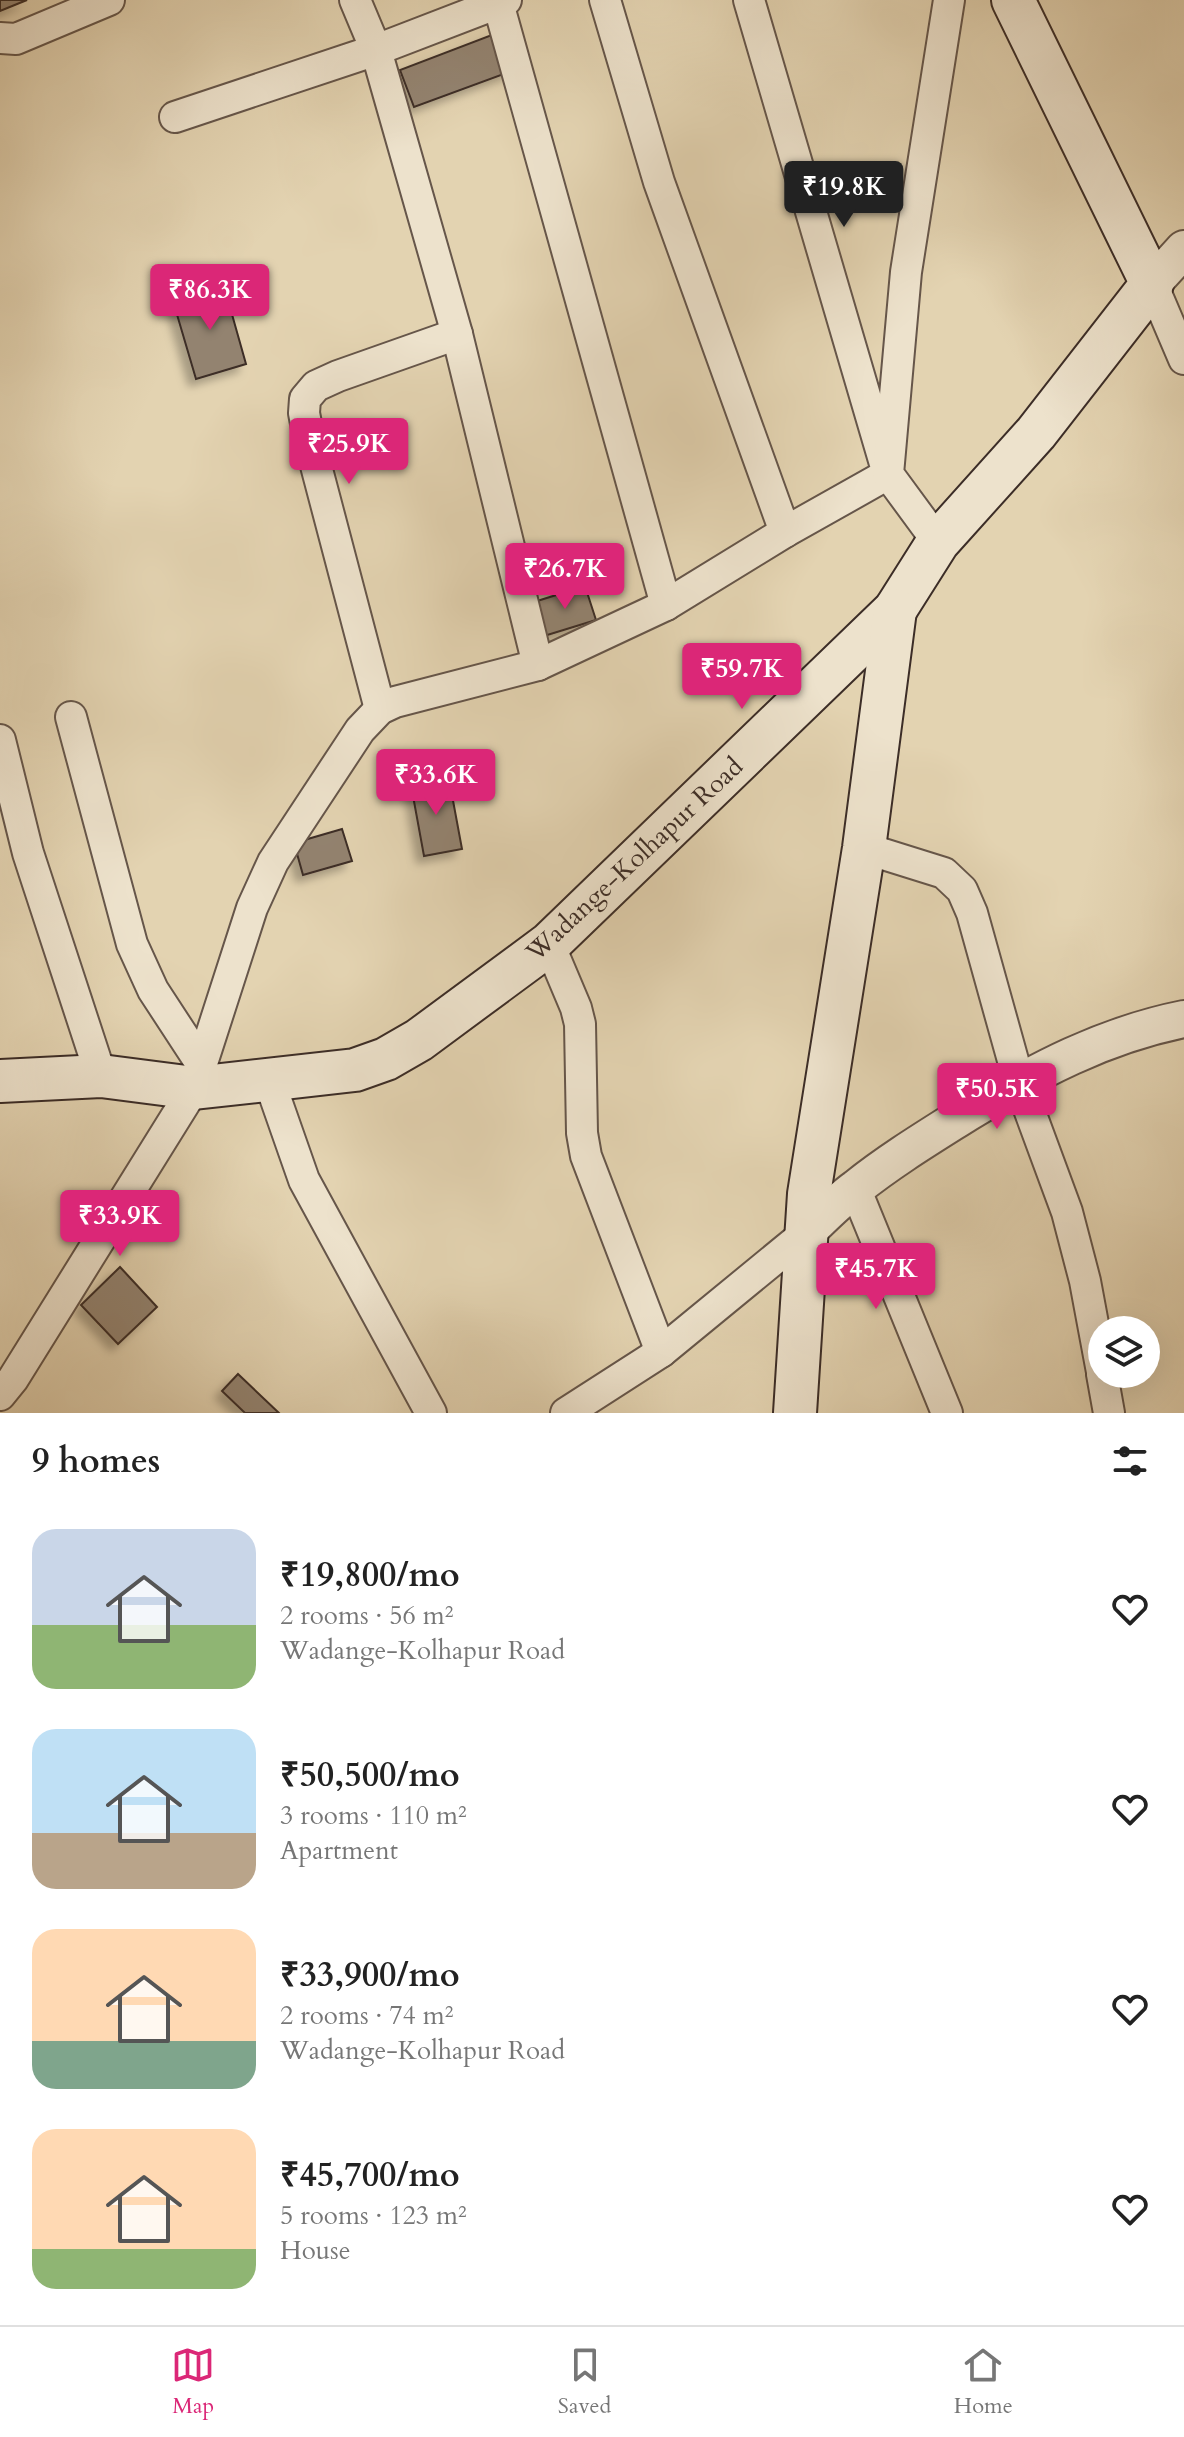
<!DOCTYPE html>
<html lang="en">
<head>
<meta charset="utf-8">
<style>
  :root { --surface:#fff; --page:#f6f6f6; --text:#222; --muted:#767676; --line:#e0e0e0; --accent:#db2777 }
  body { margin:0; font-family:Cardo,serif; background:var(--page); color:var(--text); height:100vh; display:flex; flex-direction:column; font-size:30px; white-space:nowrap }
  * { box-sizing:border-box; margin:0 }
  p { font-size:26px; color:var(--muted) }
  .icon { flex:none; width:44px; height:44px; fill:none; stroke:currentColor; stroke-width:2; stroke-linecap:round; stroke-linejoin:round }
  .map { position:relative; height:1413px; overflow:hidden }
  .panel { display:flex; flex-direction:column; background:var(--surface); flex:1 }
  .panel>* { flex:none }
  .fabs { position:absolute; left:1088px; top:1316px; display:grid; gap:16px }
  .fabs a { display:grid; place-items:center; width:72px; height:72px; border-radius:50%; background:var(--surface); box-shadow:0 8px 32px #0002; font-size:40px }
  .price { position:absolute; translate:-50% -68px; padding:0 18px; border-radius:8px; background:var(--accent); color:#fff; font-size:26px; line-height:52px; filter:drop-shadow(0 2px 4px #0008) }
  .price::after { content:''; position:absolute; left:50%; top:48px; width:24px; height:18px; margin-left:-12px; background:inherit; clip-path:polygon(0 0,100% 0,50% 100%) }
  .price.current { background:#222; color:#fff }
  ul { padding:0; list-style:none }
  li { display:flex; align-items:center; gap:24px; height:200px; padding:0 32px }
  li span { display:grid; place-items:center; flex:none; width:224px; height:160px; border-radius:24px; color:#555 }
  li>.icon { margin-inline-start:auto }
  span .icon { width:96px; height:96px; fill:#fffc; stroke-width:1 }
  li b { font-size:34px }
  h2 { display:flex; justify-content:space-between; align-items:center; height:96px; padding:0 32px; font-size:34px }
  .tabs { display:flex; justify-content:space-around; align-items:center; height:112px; border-top:2px solid var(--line); background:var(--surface); font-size:22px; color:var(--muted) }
  .tabs a { display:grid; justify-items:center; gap:4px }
  .tabs .current { color:var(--accent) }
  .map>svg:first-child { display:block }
</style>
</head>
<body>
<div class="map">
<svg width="1184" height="1413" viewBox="0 0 1184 1413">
  <defs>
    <filter id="shadow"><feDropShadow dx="-7" dy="7" stdDeviation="4" flood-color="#0004"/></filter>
  </defs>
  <rect width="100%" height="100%" fill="#e3d3b1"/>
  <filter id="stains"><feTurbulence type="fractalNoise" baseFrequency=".0025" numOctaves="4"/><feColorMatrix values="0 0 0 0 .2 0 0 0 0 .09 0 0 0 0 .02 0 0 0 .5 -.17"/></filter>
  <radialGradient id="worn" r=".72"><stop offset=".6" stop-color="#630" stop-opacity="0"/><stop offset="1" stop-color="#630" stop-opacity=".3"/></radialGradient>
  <g fill="#93836f" stroke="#3c2d27" stroke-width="2" filter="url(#shadow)">
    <polygon points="0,0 27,0 0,11"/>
    <polygon points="497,33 512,71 414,107 400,70"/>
    <polygon points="224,286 246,364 196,379 173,301"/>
    <polygon points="585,586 596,620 544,636 534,602"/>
    <polygon points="449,779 462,849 424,856 411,785"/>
    <polygon points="342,829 352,861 303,875 294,843"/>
    <polygon points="120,1267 157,1307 118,1344 81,1305"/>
    <polygon points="238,1374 279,1413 245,1413 222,1391"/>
  </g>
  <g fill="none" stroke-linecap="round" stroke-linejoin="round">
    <g stroke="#66564a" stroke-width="34">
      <g id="minor">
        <polyline points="506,0 376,50 457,334 538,665 666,605 785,532 888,474 749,0"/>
        <polyline points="605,0 659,182 785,532"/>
        <polyline points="498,3 666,605"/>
        <polyline points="0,38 16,39 109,0"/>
        <polyline points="175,117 376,50 355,0"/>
        <polyline points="1152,284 1184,359"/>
        <polyline points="938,542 888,474 906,272 949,0"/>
        <polyline points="380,709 309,439 304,413 305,399 316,386 338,376 457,334"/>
        <polyline points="71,717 132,944 153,990 202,1065"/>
        <polyline points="0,740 28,853 101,1076"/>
        <polyline points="864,848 944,873 962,890 972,913 1019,1082 1067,1212 1085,1281 1102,1372"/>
        <polyline points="549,944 576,1008 580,1024 582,1133 586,1156 661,1352"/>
        <polyline points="269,1080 304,1180 431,1413"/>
        <polyline points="855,1188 947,1413"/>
        <polyline points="1102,1374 1109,1413"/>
        <polyline points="0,1395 13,1379 194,1088 252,908 273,862 360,730 380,709 395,702 538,665"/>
        <polyline points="566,1413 661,1352 806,1233"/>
      </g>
    </g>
    <g stroke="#66564a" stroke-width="40">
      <g id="tertiary">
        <polyline points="1152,284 1184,249"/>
        <path d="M 806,1233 C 822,1218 838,1201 856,1188 C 891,1160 929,1137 967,1113 C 1036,1071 1104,1035 1184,1019"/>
      </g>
    </g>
    <g stroke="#3c2d27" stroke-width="46">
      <g id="secondary">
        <polyline points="0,1081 101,1076 194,1088 355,1070 386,1059 419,1040 549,944 895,610 938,542 1036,433 1152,284 1013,0"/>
        <polyline points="795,1413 809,1194 864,848 895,610"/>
      </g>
    </g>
    <use href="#minor" stroke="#ede2cc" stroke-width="30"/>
    <use href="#tertiary" stroke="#ede2cc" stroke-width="36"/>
    <use href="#secondary" stroke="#ede2cc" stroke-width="42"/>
  </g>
  <g text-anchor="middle" stroke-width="6" stroke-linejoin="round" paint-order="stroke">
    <g font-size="26" fill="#3c2d27" stroke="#ede2cc">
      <text transform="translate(634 859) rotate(-43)" y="9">Wadange-Kolhapur Road</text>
    </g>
  </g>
  <rect width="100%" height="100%" filter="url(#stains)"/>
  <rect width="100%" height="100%" fill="url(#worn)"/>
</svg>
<div class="fabs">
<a><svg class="icon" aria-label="layers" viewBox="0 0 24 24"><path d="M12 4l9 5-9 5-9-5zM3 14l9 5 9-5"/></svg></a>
</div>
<b class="price current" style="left:844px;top:229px">₹19.8K</b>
<b class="price" style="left:210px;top:332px">₹86.3K</b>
<b class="price" style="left:349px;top:486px">₹25.9K</b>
<b class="price" style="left:565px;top:611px">₹26.7K</b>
<b class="price" style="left:742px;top:711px">₹59.7K</b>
<b class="price" style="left:436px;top:817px">₹33.6K</b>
<b class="price" style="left:997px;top:1131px">₹50.5K</b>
<b class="price" style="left:120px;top:1258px">₹33.9K</b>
<b class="price" style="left:876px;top:1311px">₹45.7K</b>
</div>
<section class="panel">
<h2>9 homes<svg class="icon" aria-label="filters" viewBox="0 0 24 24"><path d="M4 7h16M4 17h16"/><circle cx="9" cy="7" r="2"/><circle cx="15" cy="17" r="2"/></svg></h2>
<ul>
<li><span style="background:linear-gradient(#c9d6e8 60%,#8fb573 0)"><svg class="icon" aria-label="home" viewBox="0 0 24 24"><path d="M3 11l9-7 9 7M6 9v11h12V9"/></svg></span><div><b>₹19,800/mo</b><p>2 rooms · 56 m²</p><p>Wadange-Kolhapur Road</p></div><svg class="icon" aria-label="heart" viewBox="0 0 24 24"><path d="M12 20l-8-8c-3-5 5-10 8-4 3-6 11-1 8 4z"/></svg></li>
<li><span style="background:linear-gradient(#bfe0f5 65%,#b9a48a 0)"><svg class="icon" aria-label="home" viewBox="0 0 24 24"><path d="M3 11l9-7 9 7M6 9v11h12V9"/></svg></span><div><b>₹50,500/mo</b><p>3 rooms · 110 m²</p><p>Apartment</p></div><svg class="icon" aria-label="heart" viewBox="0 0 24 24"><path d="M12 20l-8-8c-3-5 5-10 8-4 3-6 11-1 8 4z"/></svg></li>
<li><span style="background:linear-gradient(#ffd9b3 70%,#7fa58c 0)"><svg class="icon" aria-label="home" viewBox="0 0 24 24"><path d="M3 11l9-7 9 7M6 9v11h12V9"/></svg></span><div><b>₹33,900/mo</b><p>2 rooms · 74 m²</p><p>Wadange-Kolhapur Road</p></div><svg class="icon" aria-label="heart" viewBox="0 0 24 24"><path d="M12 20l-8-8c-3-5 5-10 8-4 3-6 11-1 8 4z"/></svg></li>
<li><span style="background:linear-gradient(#ffd9b3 75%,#8fb573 0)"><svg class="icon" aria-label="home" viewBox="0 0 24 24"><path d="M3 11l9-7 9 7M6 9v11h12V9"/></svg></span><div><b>₹45,700/mo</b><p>5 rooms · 123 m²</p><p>House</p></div><svg class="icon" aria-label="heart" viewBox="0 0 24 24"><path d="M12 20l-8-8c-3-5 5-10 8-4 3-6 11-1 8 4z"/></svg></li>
</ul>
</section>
<nav class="tabs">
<a class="current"><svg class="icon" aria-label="map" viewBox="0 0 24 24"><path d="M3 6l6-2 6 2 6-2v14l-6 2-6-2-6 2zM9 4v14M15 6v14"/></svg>Map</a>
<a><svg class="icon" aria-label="saved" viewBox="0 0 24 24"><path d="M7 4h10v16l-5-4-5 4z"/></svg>Saved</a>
<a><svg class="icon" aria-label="home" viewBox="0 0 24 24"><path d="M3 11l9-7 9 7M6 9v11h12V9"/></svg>Home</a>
</nav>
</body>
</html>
